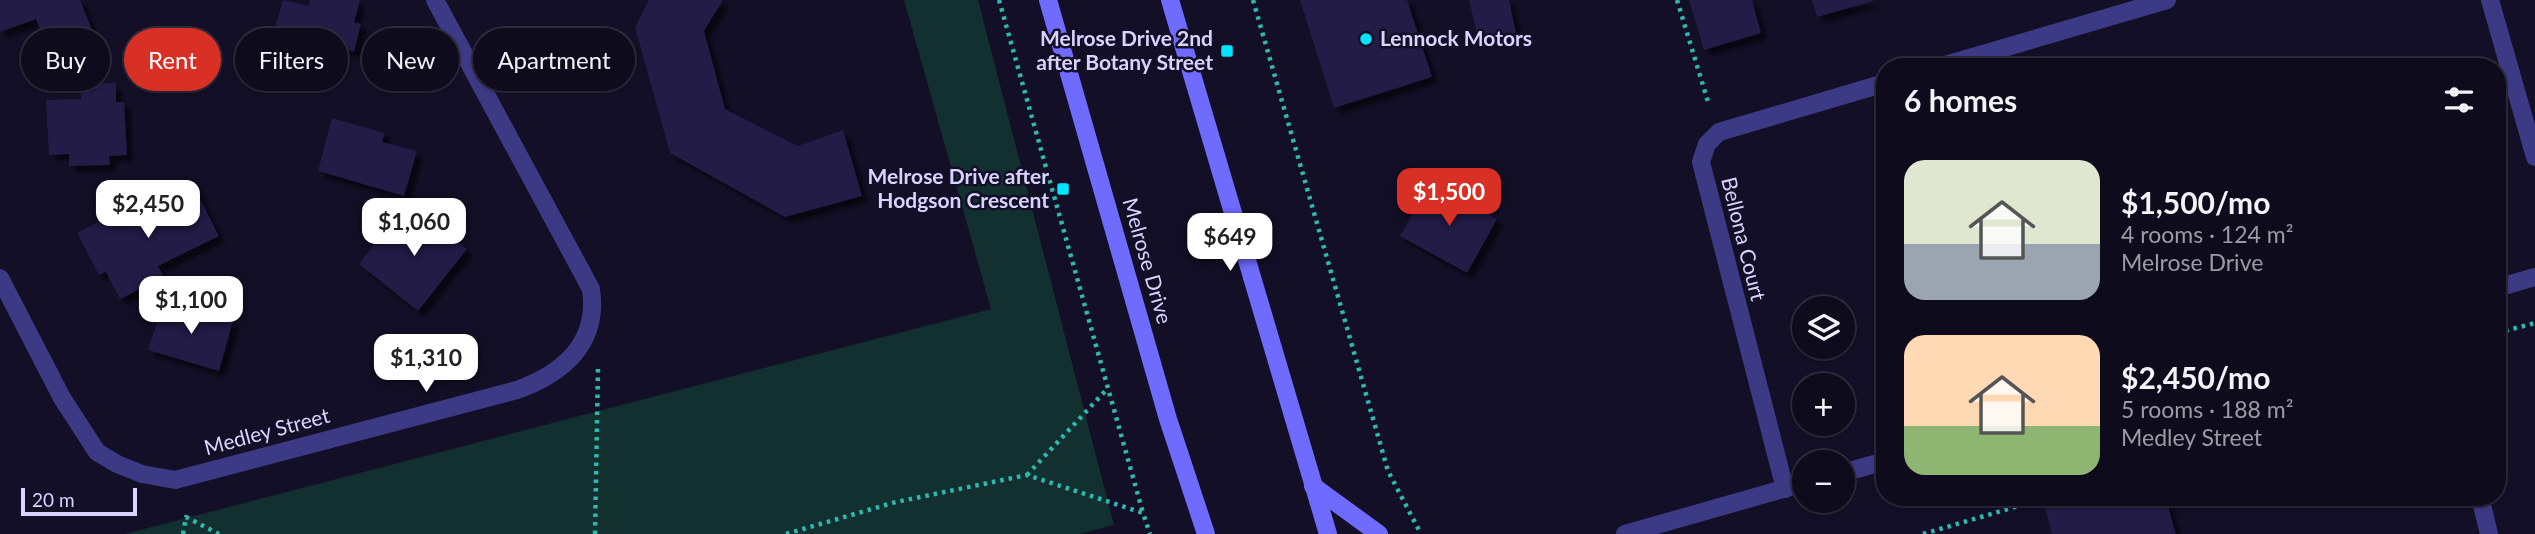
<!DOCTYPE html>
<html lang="en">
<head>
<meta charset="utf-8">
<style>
  :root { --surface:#0e0b1c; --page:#1c1929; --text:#f1f3f6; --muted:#9b9ba3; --line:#2e2b3b; --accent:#d93025 }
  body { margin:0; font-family:Lato,sans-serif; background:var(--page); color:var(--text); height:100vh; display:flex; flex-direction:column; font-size:26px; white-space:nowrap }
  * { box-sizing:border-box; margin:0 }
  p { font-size:23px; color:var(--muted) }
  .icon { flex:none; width:38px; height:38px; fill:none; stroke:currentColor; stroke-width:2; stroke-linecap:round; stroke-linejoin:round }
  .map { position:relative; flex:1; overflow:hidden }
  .panel { position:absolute; left:1876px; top:58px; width:630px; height:448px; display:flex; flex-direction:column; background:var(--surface); border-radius:28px; box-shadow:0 2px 5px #0004,0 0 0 2px var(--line) }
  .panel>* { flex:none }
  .guide { position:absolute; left:21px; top:28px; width:665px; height:63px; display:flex; gap:14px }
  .buttons { position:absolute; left:1792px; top:296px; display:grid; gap:14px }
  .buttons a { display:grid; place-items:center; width:63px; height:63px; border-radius:50%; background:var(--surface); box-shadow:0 2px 5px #0004,0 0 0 2px var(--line); font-size:35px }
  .scale { position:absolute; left:21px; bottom:18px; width:116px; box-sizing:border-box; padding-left:7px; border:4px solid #d9d4ff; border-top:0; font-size:19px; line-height:24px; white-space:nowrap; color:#d9d4ff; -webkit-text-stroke:5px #130f26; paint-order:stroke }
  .price { position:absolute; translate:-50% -60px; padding:0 16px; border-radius:14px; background:#fff; color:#222; font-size:23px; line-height:46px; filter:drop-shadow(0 2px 4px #0008) }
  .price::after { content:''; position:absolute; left:50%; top:42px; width:21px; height:16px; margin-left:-10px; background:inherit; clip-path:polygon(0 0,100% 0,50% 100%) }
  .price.active { background:var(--accent); color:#fff }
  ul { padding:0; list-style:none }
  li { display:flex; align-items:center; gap:21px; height:175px; padding:0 28px }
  li span { display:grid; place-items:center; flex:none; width:196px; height:140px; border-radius:21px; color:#555 }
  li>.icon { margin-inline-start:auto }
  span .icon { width:84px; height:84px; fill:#fffc; stroke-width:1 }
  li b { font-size:30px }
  h2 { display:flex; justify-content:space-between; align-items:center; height:84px; padding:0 28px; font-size:30px }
  .chip { padding:0 24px; border-radius:32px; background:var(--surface); box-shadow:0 2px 5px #0004,0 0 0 2px var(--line); font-size:24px; line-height:63px }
  .chip.active { background:var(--accent); color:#fff }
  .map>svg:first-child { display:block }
</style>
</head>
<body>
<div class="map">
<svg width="2535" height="534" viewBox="0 0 2535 534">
  <defs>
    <filter id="shadow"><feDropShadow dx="6" dy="6" stdDeviation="2" flood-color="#0009"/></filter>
  </defs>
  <rect width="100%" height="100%" fill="#130f26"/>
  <polygon fill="#12302f" points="904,0 978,0 1114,525 1079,534 125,534 991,309"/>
  <g fill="#241b47" filter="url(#shadow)">
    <polygon points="0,0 80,0 94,35 49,52 36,19 0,32"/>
    <polygon points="283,0 309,6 310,0 360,0 354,22 361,24 354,52 345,49 338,72 307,63 302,80 262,72"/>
    <polygon points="649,0 723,0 704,31 725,109 798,146 843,130 862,196 785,217 670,153 635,27"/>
    <polygon points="1300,0 1407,0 1432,77 1334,108"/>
    <polygon points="1469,0 1509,0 1516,33 1479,42"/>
    <polygon points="1689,0 1752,0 1761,33 1704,50"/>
    <polygon points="1812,0 1873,0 1873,1 1817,17"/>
    <polygon points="116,83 116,102 124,102 127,155 109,156 110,165 69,166 69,154 49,155 46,100 81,99 80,84"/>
    <polygon points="332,118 385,133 382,142 417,151 404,196 318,171"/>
    <polygon points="192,183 219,236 158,266 164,277 120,299 106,272 99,275 77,233 113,215 117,222"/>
    <polygon points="1430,183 1497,219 1467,273 1400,236"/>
    <polygon points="415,207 467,249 418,311 359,264 386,229 393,235"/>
    <polygon points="164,300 233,321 219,371 148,350"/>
    <polygon points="2080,497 2165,497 2176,534 2052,534 2045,507"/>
  </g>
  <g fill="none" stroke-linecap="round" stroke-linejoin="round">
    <g stroke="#2fb8b0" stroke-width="4.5" stroke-dasharray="3.5 5" stroke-linecap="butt">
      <polyline points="999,0 1143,513"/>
      <polyline points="1253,0 1388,471 1421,534"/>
      <polyline points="1677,0 1709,105"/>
      <polyline points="2497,333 2535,323"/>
      <polyline points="1027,475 1108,388"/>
      <polyline points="183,534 186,517 219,534"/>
      <polyline points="595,534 598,367"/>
      <polyline points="786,534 896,502 1027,475 1143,513 1150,534"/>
      <polyline points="1923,534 2049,497"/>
    </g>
    <g stroke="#3d3a85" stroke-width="18">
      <polyline points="1942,66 2167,0"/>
      <polyline points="1785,489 1701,162 1707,144 1719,132 1885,83"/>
      <polyline points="2480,497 2489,534"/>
    </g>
    <g stroke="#3d3a85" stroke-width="18">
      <polyline points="2490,0 2535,157"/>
      <path d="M 0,278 L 62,398 L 97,452 L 117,464 L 142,474 L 175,480 L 517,390 C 564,373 599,343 591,289 L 435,0"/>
      <polyline points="2497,288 2535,277"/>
      <polyline points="1843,473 1885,461"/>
      <polyline points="1625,534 1804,483"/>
    </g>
    <g stroke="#6f6bff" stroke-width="18">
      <polyline points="1048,0 1168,419 1206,534"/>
      <polyline points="1170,0 1328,534"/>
      <polyline points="1313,486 1379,534"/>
    </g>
  </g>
  <g fill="#00e5ff" stroke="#130f26" stroke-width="2.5">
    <circle cx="1366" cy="39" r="7"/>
    <rect x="1220" y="44" width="14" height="14" rx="3.5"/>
    <rect x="1056" y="182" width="14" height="14" rx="3.5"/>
  </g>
  <g text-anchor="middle" stroke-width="5" stroke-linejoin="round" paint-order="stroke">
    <g font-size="21" font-weight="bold" fill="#d9d4ff" stroke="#130f26" text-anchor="end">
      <text x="1213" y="46">Melrose Drive 2nd<tspan x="1213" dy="24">after Botany Street</tspan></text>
      <text x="1380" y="46" text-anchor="start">Lennock Motors</text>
      <text x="1049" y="184">Melrose Drive after<tspan x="1049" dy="24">Hodgson Crescent</tspan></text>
    </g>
    <g font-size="21" fill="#d9d4ff" stroke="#130f26">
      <text transform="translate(1743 239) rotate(76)" y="7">Bellona Court</text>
      <text transform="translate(1147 261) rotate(74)" y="7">Melrose Drive</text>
      <text transform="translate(267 432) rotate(-15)" y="7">Medley Street</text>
    </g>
  </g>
</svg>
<div class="buttons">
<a><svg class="icon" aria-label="layers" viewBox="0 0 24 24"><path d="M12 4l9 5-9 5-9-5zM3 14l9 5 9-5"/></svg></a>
<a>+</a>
<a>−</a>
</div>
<div class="scale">20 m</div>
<b class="price active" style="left:1449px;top:228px">$1,500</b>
<b class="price" style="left:148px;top:240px">$2,450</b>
<b class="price" style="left:414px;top:258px">$1,060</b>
<b class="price" style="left:1230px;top:273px">$649</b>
<b class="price" style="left:191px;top:336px">$1,100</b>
<b class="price" style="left:426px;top:394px">$1,310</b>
<div class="guide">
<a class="chip">Buy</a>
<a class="chip active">Rent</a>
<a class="chip">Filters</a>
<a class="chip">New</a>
<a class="chip">Apartment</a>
</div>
<section class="panel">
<h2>6 homes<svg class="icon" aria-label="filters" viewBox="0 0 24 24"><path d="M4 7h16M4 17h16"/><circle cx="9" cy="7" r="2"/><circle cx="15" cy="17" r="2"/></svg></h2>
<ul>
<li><span style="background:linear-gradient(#dfe7d0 60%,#9aa5b1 0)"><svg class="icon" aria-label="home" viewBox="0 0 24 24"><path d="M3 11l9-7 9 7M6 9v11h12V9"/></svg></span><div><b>$1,500/mo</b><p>4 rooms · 124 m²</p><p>Melrose Drive</p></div></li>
<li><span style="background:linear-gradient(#ffd9b3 65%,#8fb573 0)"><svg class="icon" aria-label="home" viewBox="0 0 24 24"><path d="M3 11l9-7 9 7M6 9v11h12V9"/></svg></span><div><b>$2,450/mo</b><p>5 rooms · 188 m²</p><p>Medley Street</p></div></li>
</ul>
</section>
</div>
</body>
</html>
